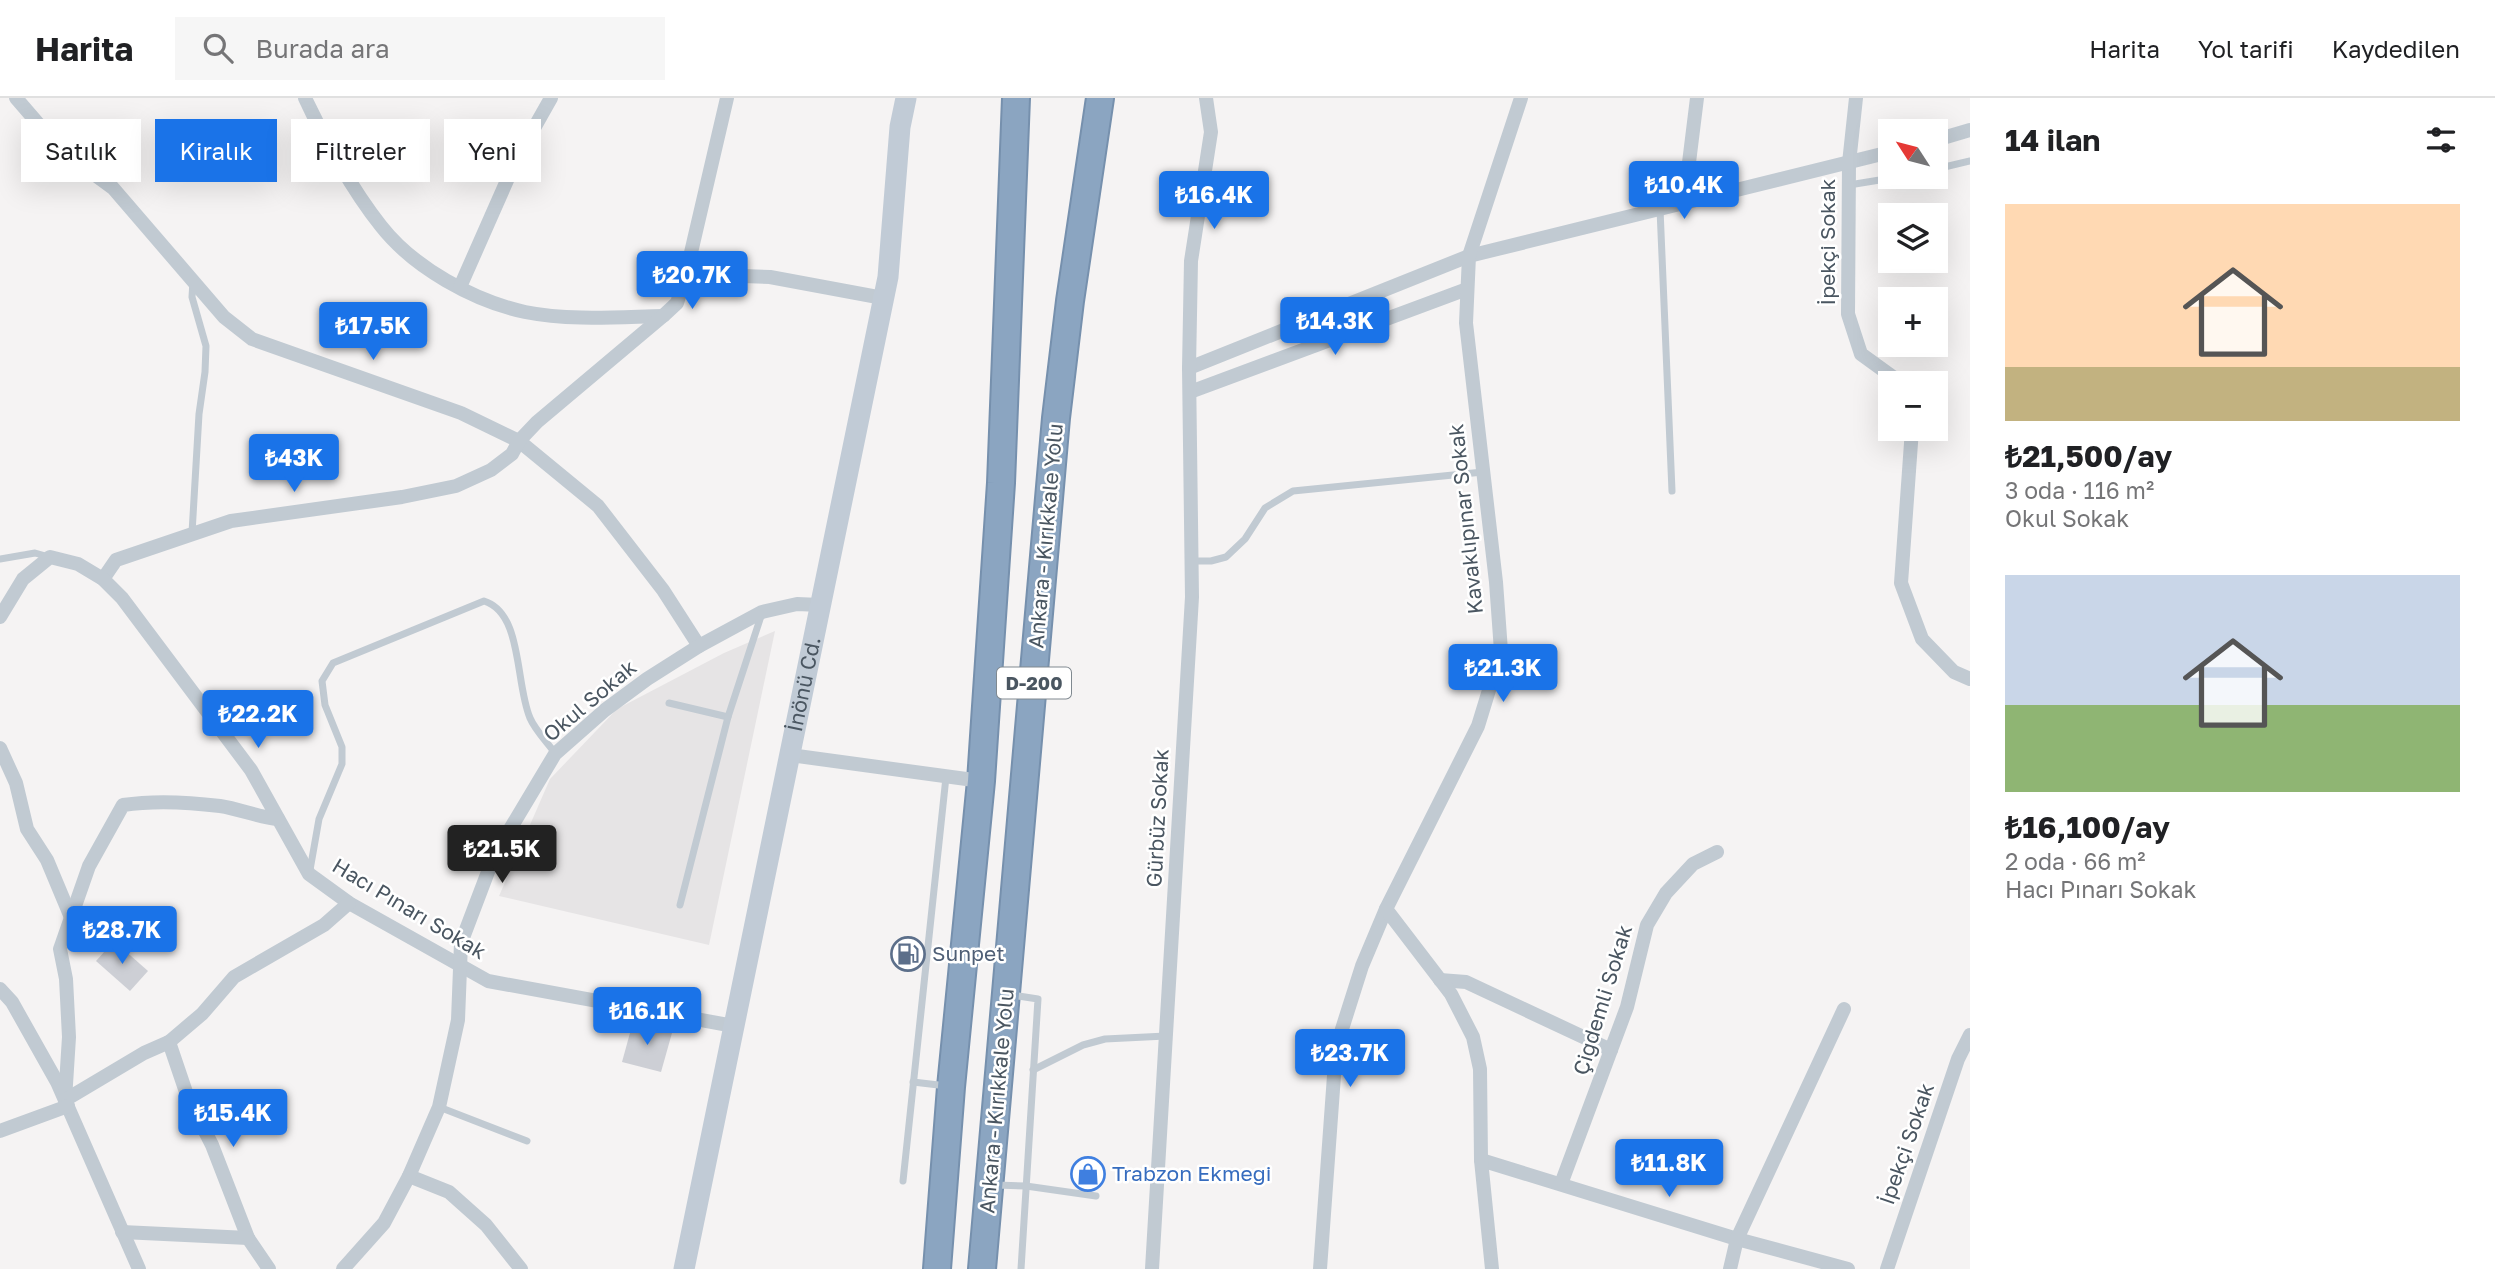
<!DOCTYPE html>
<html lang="tr">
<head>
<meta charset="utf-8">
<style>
  :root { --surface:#fff; --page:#f6f6f6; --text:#202124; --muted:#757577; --line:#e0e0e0; --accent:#1a73e8 }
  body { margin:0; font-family:"Golos Text",sans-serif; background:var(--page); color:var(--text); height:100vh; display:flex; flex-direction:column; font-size:26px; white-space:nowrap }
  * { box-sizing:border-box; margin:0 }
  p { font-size:23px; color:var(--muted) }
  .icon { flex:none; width:38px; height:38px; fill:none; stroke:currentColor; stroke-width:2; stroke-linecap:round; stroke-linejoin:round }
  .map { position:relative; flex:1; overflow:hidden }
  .sheet { display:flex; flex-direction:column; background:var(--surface); width:525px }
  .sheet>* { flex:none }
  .guide { position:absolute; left:21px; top:21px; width:665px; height:63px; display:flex; gap:14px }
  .needle { width:46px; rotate:306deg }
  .fabs { position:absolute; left:1878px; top:21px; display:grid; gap:14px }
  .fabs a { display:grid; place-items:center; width:70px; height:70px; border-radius:0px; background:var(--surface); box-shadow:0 7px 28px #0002; font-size:35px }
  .price { position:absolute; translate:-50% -60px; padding:0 16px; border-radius:7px; background:var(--accent); color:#fff; font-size:23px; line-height:46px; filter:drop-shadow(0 2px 4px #0008) }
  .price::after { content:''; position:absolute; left:50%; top:42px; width:21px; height:16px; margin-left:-10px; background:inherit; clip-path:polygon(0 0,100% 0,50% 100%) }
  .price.on { background:#222; color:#fff }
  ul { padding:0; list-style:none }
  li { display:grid; align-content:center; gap:14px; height:371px; padding:0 35px }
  li span { display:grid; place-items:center; height:217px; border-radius:0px; color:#555 }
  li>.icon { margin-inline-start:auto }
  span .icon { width:126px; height:126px; fill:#fffc; stroke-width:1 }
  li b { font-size:30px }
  h2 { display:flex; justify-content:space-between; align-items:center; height:84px; padding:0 35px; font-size:30px }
  .chip { padding:0 24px; border-radius:0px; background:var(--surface); box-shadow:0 7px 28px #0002; font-size:24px; line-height:63px }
  .chip.on { background:var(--accent); color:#fff }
  header { display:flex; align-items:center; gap:42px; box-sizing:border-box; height:98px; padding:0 35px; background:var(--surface); border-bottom:2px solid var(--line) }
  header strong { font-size:33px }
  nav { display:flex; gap:38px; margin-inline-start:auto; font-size:24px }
  .search { width:490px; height:63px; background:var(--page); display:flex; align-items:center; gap:18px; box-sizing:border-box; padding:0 24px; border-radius:0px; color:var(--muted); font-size:26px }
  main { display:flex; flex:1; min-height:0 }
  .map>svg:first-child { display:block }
</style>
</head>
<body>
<header>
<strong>Harita</strong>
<div class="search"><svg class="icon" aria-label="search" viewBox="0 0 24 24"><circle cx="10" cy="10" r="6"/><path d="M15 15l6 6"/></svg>Burada ara</div>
<nav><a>Harita</a><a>Yol tarifi</a><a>Kaydedilen</a></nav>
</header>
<main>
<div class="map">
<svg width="1970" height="1171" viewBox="0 0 1970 1171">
  <rect width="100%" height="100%" fill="#f5f3f3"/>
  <polygon fill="#e6e4e5" points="775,533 709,847 499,798 550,681 617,611 724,555"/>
  <g fill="#cdcfd5">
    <polygon points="114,843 148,873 130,893 96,863"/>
    <polygon points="633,924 672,935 661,974 622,964"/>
  </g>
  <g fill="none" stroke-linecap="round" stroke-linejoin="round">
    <g stroke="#7690ad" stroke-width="30">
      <g id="highway">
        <polyline points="937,1171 951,989 981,683 1001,385 1016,0"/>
        <polyline points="982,1171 1056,320 1070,203 1100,0"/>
      </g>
    </g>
    <g stroke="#c1cad2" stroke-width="7">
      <polyline points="1936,71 1970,63"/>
      <polyline points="1849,87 1898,79"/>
      <polyline points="1660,111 1672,393"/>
      <polyline points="192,435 199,316 205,274 206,248 192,199 193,183"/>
      <polyline points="0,461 35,455 49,459"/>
      <polyline points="1192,463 1211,463 1226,459 1245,441 1265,410 1293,393 1483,374"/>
      <polyline points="669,605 728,619"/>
      <path d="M 310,772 L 319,721 L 342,666 L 342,649 L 325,607 L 322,583 L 333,565 L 484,503 C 523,515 515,585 530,620 C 535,632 547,644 555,655"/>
      <polyline points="680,807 728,619 762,515"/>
      <polyline points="1012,897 1038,901 1021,1171"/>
      <polyline points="1033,972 1083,947 1105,941 1166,938"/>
      <polyline points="913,984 947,988"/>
      <polyline points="439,1009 527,1043"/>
      <polyline points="903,1083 946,679"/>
      <polyline points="996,1087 1026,1088 1096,1098"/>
    </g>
    <g stroke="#c1cad2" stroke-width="14">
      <polyline points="16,0 60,51 113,90 224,219 252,241 461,315 519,343 598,408 663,492 699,548"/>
      <path d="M 305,0 C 324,41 353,93 381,128 C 414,170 474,203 525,214 C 570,223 618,219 663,218"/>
      <polyline points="1856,0 1849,65 1848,216 1861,256 1901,285"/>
      <polyline points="1936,42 1970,32"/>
      <polyline points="1684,105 1697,0"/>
      <polyline points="686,176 770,179 883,200"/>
      <polyline points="460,189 516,62 551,0"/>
      <polyline points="1189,270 1469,158 1890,54"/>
      <polyline points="1190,294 1467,191"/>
      <polyline points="1912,331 1901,485 1922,541 1954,574 1970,581"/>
      <polyline points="103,481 116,462 231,423 402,399 456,388 491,372 512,356 519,343 537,324 663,218 677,205 686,176 727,0"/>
      <polyline points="0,519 23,481 50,459 78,466 103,481 122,500 251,672 309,776 349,805 488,883 734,928"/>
      <polyline points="0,650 16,685 27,731 47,762 70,817"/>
      <polyline points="790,657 981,683"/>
      <polyline points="1440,882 1466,884 1611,952"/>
      <polyline points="0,891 12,904 57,984 139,1171"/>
      <polyline points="169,944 188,1000 212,1047 248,1140 269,1171"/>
      <path d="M 65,1002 L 69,939 L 66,881 L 60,851 L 89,768 L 123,707 C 155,702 188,704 220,708 C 240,711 258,719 278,721"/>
      <polyline points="65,1002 144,955 169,944 202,916 234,879 324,827 349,805"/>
      <polyline points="0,1033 68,1008"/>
      <polyline points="1481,1062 1737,1141 1848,1171"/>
      <polyline points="409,1078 449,1094 486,1127 521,1171"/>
      <polyline points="1561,1086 1627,909 1647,827 1666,795 1693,766 1717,754"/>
      <polyline points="122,1134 248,1140"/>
      <polyline points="343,1171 384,1125 409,1078 439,1009 458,922 461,845 494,758 555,656 605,612 647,581 699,548 762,514 797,506 820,507"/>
      <polyline points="1152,1171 1192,499 1189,270 1191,163 1211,34 1206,0"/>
      <polyline points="1320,1171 1336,950 1362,868 1386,811"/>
      <polyline points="1492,1171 1481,1062 1480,971 1473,939 1451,896 1386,811 1478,628 1501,553 1496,484 1466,225 1469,158 1521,0"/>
      <polyline points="1730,1171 1737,1141 1844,911"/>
      <polyline points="1887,1171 1958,961 1970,937"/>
    </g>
    <path stroke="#c1cbd6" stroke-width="21" id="s1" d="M 684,1171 L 888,179 L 900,29 L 906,0"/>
    <use href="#highway" stroke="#8ba5c1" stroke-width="26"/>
  </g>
  <defs>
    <g id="fuel-ring" transform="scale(1.75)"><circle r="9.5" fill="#fff" stroke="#5c6f8a" stroke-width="1.5"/><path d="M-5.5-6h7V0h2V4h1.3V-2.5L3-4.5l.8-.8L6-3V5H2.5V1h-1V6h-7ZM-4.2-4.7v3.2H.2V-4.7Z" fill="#5c6f8a"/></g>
    <g id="shop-ring" transform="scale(1.75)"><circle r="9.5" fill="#fff" stroke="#3f7fe0" stroke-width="1.5"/><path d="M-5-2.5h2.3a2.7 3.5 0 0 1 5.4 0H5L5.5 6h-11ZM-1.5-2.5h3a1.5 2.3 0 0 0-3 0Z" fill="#3f7fe0"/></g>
  </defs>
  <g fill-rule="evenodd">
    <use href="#fuel-ring" x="908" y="856"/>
    <use href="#shop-ring" x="1088" y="1076"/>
  </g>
  <g text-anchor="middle" stroke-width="5" stroke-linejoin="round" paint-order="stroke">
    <rect fill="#fff" stroke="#808990" stroke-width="2" x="997" y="569.5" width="74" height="31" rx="5"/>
    <g font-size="19" font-weight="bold" fill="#4a5661">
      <text x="1034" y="592">D-200</text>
    </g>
    <g font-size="21" fill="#4a5661" stroke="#fff">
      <text transform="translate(1828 144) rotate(-90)" y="7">İpekçi Sokak</text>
      <text transform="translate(1466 421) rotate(-96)" y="7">Kavaklıpınar Sokak</text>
      <text transform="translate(1046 438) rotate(-85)" y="7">Ankara - Kırıkkale Yolu</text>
      <text dy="7" stroke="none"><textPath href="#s1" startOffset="597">İnönü Cd.</textPath></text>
      <text transform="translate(590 603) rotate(-40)" y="7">Okul Sokak</text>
      <text transform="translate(1158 720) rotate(-87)" y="7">Gürbüz Sokak</text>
      <text transform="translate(409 811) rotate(31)" y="7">Hacı Pınarı Sokak</text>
      <text transform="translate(1603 902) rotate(-73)" y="7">Çiğdemli Sokak</text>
      <text transform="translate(997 1003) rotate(-85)" y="7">Ankara - Kırıkkale Yolu</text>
      <text transform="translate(1907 1046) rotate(-71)" y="7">İpekçi Sokak</text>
    </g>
    <g font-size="21" fill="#4e5e75" stroke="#fff" text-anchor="start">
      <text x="932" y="863">Sunpet</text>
    </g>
    <g font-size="21" fill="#366cbe" stroke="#fff" text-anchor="start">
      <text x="1112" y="1083">Trabzon Ekmeği</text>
    </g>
  </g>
</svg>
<div class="fabs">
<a><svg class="needle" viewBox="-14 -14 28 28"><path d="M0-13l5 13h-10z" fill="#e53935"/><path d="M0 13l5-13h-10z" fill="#757577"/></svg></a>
<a><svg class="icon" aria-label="layers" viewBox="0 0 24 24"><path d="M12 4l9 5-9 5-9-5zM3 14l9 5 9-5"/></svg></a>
<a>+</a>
<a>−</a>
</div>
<b class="price" style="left:1684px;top:123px">₺10.4K</b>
<b class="price" style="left:1214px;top:133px">₺16.4K</b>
<b class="price" style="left:692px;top:213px">₺20.7K</b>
<b class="price" style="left:1335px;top:259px">₺14.3K</b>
<b class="price" style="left:373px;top:264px">₺17.5K</b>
<b class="price" style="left:294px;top:396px">₺43K</b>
<b class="price" style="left:1503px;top:606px">₺21.3K</b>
<b class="price" style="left:258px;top:652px">₺22.2K</b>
<b class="price on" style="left:502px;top:787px">₺21.5K</b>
<b class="price" style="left:122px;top:868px">₺28.7K</b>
<b class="price" style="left:647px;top:949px">₺16.1K</b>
<b class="price" style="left:1350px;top:991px">₺23.7K</b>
<b class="price" style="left:233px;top:1051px">₺15.4K</b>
<b class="price" style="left:1669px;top:1101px">₺11.8K</b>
<div class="guide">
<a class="chip">Satılık</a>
<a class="chip on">Kiralık</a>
<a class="chip">Filtreler</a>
<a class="chip">Yeni</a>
</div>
</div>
<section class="sheet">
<h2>14 ilan<svg class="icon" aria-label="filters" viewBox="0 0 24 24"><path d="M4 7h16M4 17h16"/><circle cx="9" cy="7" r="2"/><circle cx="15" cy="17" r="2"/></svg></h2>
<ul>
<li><span style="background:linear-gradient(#ffd9b3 75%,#c2b280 0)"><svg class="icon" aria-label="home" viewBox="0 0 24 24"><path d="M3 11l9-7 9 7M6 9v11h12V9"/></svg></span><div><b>₺21,500/ay</b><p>3 oda · 116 m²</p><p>Okul Sokak</p></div></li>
<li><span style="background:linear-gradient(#c9d6e8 60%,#8fb573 0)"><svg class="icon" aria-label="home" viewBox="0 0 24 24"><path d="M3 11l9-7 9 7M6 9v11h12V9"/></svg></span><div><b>₺16,100/ay</b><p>2 oda · 66 m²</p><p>Hacı Pınarı Sokak</p></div></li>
</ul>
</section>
</main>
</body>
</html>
